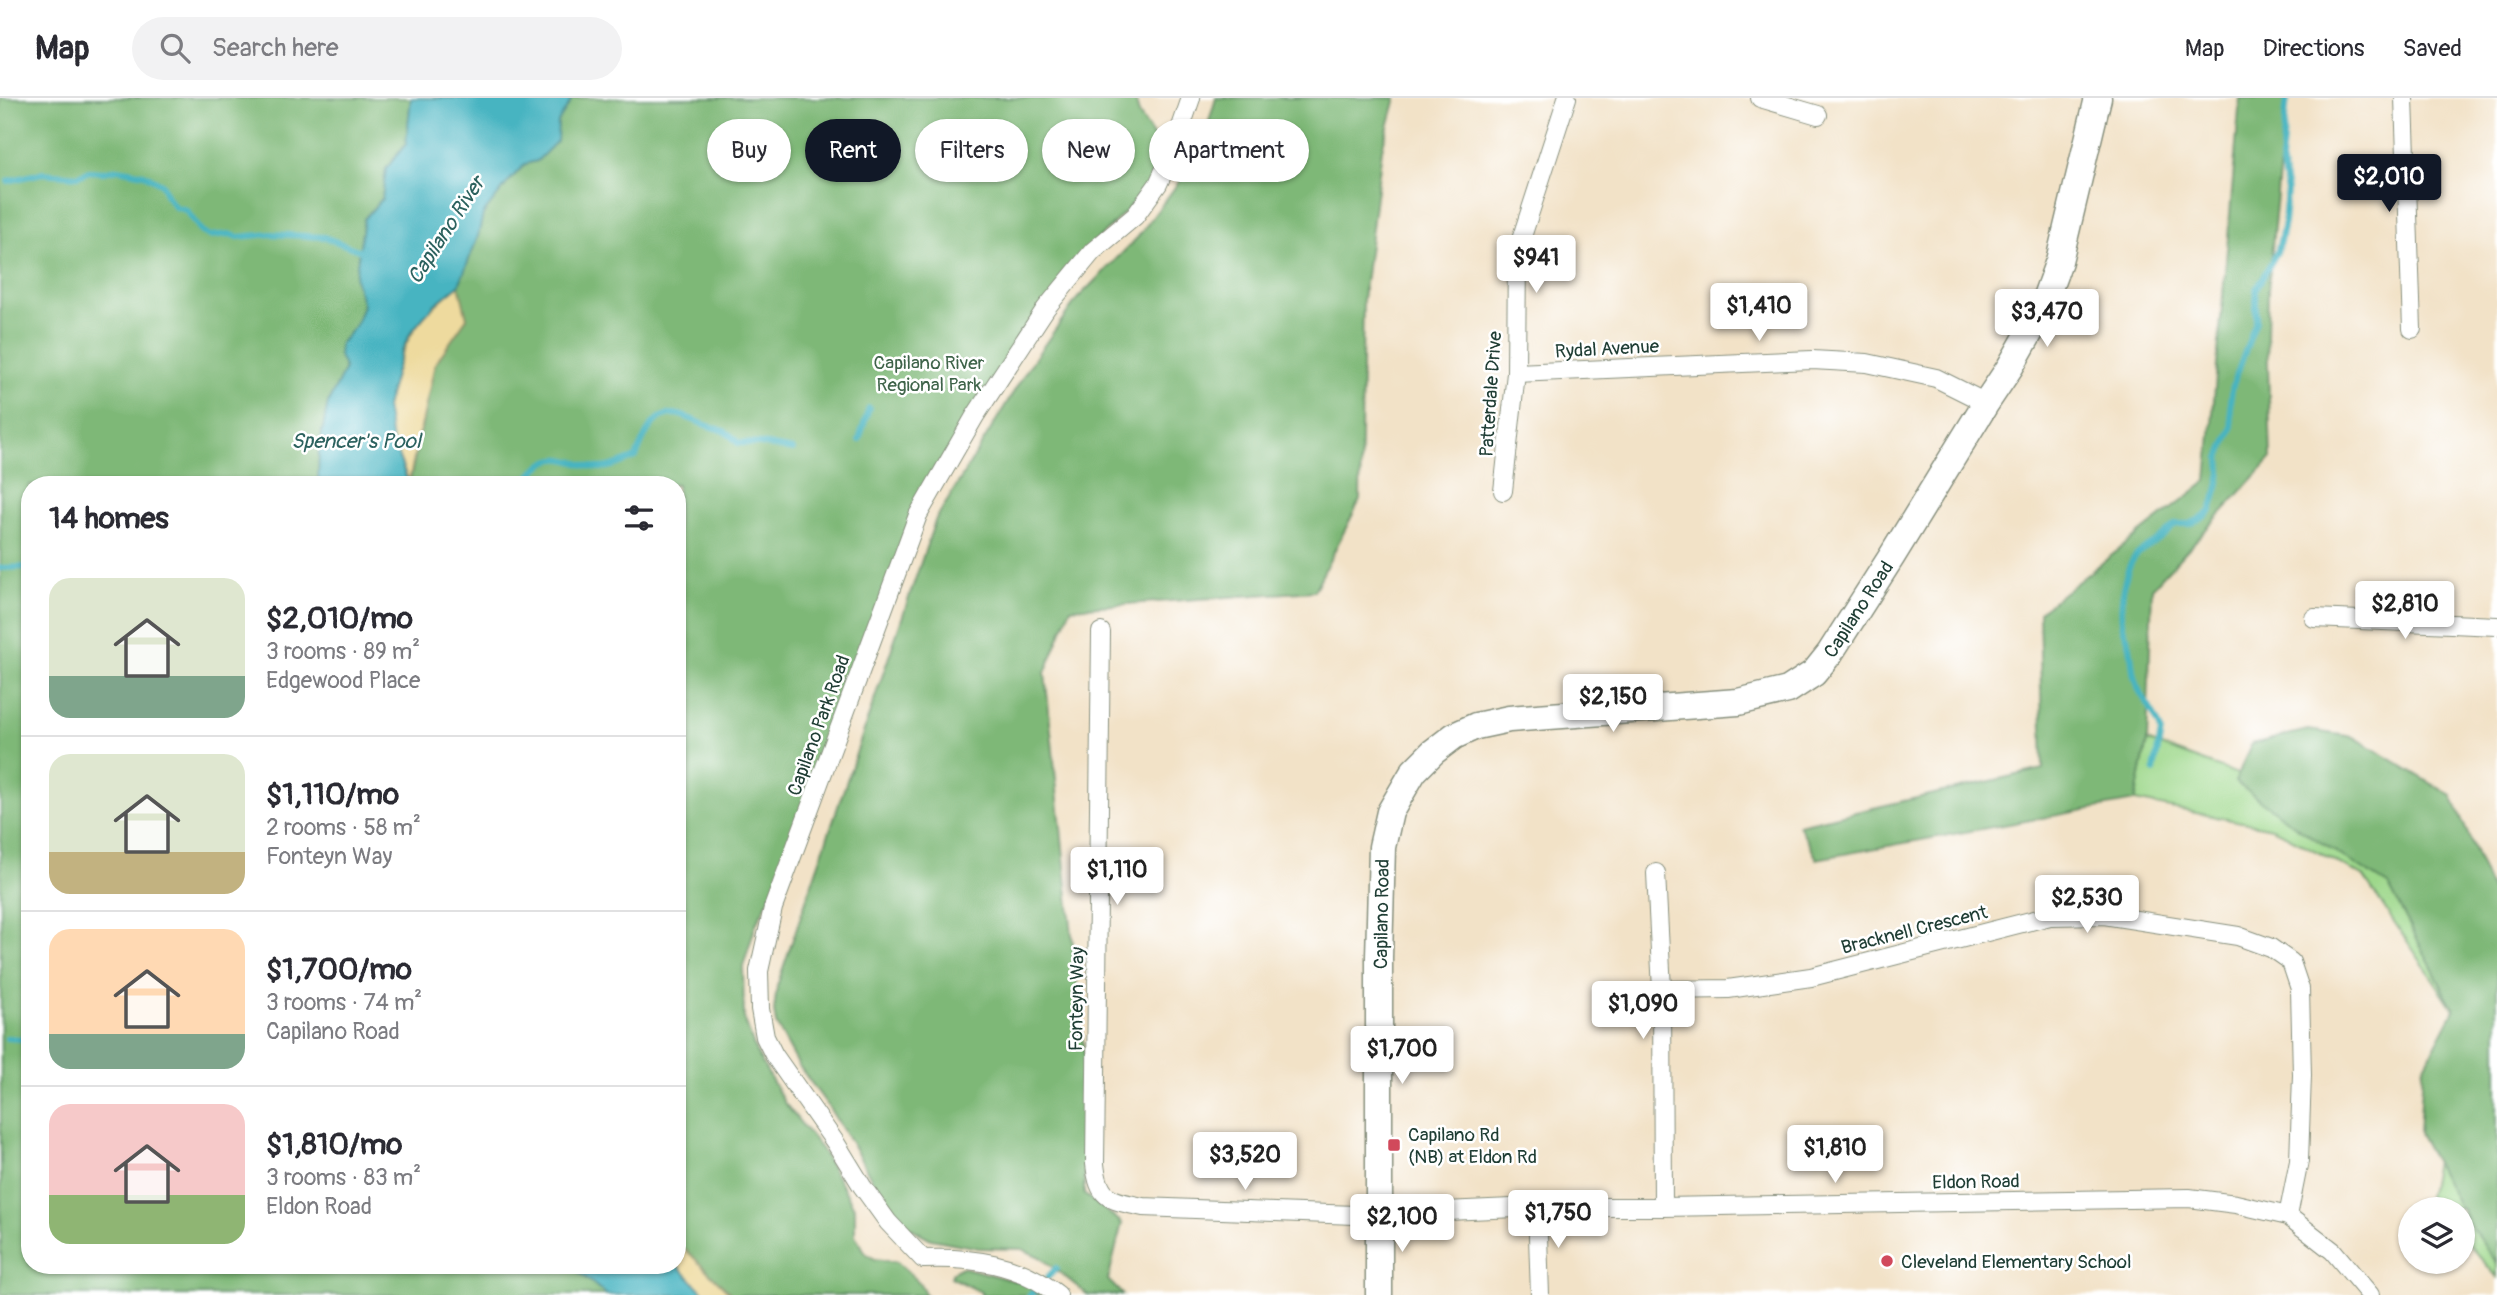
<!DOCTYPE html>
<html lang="en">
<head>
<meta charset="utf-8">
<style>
  :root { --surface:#fff; --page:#f2f2f3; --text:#2b2b33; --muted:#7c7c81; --line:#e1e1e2; --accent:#111827 }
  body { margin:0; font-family:Pangolin,sans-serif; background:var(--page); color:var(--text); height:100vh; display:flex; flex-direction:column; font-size:26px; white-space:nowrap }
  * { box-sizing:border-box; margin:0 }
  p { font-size:23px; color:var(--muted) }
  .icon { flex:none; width:38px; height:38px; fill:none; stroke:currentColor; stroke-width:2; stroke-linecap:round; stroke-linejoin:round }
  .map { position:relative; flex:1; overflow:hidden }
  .details { position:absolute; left:21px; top:378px; width:665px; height:798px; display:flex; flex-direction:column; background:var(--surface); border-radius:28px; box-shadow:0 2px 5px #0004 }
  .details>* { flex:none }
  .top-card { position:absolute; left:707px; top:21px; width:665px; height:63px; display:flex; gap:14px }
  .controls { position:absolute; left:2398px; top:1099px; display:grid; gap:14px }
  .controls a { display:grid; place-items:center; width:77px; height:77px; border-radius:50%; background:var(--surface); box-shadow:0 2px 5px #0004; font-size:35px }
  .price { position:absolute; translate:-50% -60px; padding:0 16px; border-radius:7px; background:#fff; color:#222; font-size:23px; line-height:46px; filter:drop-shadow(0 2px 4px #0008) }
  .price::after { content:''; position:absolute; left:50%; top:42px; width:21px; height:16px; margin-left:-10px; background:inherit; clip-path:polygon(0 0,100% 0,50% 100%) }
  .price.active { background:var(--accent); color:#fff }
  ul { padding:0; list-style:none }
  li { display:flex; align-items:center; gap:21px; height:175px; padding:0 28px }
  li+li { border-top:2px solid var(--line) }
  li span { display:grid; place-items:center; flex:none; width:196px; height:140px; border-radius:21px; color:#555 }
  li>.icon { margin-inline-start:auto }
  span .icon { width:84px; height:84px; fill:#fffc; stroke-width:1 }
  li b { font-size:30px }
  h2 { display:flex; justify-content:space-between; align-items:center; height:84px; padding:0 28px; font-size:30px }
  .chip { padding:0 24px; border-radius:32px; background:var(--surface); box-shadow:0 2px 5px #0004; font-size:24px; line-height:63px }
  .chip.active { background:var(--accent); color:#fff }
  header { display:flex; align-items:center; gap:42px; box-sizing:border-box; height:98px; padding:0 35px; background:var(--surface); border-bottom:2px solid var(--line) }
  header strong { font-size:33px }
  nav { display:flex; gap:38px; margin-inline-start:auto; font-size:24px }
  .search { width:490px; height:63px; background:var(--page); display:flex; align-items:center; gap:18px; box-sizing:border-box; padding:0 24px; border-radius:38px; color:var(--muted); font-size:26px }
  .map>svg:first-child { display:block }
</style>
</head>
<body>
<header>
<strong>Map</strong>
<div class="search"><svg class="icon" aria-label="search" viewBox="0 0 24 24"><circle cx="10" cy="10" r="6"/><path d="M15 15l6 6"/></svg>Search here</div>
<nav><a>Map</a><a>Directions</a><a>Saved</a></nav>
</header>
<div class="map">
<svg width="2497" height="1197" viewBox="0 0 2497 1197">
  <rect width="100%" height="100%" fill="#fff"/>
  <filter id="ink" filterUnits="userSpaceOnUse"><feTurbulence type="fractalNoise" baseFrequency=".0143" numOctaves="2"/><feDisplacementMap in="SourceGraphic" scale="14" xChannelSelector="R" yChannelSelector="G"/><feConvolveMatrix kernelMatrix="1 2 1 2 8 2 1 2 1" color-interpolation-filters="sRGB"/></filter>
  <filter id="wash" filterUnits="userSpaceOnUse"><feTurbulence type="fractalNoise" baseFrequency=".00686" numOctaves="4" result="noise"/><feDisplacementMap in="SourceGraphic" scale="28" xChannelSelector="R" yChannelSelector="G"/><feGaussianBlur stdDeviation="1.57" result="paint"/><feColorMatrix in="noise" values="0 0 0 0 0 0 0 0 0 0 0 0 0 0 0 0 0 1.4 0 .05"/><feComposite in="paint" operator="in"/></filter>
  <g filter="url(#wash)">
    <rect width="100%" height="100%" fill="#f2e2c7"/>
    <polygon fill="#9ed88b" stroke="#5e8a60" stroke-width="2" points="2147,643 2419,742 2497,847 2497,1179 2462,1139 2462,1111 2438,1111 2428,1100 2462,924 2363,778 2272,730 2135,703"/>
    <g fill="#7eb877" stroke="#4e7a56" stroke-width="2">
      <polygon points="0,0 411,0 406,46 386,71 382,101 364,121 355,180 363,207 356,227 340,246 340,258 345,271 328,305 319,350 318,387 30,387 30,1167 570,1167 607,1197 1,1197"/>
      <polygon points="570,0 1135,0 1139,16 1157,44 1160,64 1146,89 1127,112 1079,160 935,373 781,779 756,826 743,869 744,920 756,954 784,1004 822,1052 855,1111 855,1137 864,1154 875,1161 897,1164 919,1184 926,1197 732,1197 687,1153 677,1147 677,387 409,387 435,266 467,220 459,187 478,138 483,116 509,83 525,66 537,63 556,43 558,24 570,3"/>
      <polygon points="1216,0 1396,0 1382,51 1363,201 1360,402 1314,493 1071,510 1045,575 1085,963 1084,1096 1122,1125 1108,1182 1123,1197 1088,1197 1040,1159 1022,1151 978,1150 931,1141 907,1128 879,1095 855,1051 828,1008 799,968 776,926 774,913 777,888 935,423 1030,267 1077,201 1137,140 1199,57"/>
      <polygon points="2240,0 2286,0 2268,192 2267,237 2271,361 2152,490 2147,643 2135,703 1817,761 1799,727 2043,671 2039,514 2207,383"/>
      <polygon points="2308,632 2354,639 2452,698 2497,806 2497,1165 2467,1124 2462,1111 2460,1111 2419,1035 2423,971 2454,912 2389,788 2298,730 2235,684 2251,646"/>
      <polygon points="962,1169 1026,1186 1040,1197 981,1197 981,1194 951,1179 953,1174"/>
    </g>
    <g fill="#eeda9e" stroke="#868c69" stroke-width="2">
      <path d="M 459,187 L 467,220 L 435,266 L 409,383 C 400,361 386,335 386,310 C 386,302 391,292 393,284 C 406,235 420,218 459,187 Z"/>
      <polygon points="677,1147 687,1153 732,1197 608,1197 611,1167 677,1167"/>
    </g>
    <g fill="#46b4c1" stroke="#32787a" stroke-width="2">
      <polygon points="411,0 570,0 571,3 558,24 557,43 537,63 525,66 509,83 483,116 478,138 459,187 434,207 411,234 401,254 386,309 391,338 409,387 318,387 319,350 328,305 345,271 339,258 340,246 356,227 363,207 355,180 364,121 382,101 386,71 406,46"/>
      <polygon points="570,1167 677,1167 706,1197 607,1197"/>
    </g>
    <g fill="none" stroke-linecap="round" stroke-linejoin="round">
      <g stroke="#46b4c1" stroke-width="6">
        <polyline points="8,83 42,75 78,78 89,73 103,74 118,71 144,76 162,86 167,99 175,109 186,112 202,134 210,138 229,136 238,139 271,136 324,139 366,155"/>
        <polyline points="859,342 869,310"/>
        <path d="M 526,387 C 529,378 533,375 539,369 C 559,351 576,368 598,370 C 610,371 625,363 636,359 C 643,342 651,316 674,316 C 685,317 696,324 706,327 C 722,333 725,330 738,345 L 761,346 L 793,352"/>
        <polyline points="0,470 30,469"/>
        <path d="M 2154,673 L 2161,634 C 2158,619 2146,606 2139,592 C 2131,578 2133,560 2129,544 C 2128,539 2124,535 2123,529 C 2119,512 2123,475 2134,460 C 2139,453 2148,449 2155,444 C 2163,439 2169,432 2176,426 L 2190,426 L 2204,419 L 2211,413 L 2218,389 L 2221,374 L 2220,360 L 2232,330 L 2230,303 L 2233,287 L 2256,223 L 2256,191 L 2278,152 L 2284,125 L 2287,93 L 2281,62 L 2287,0"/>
        <polyline points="7,940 20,941 30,939"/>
        <polyline points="1047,1180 1056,1170"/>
        <polyline points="1030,1197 1033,1194"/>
      </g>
    </g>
  </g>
  <g filter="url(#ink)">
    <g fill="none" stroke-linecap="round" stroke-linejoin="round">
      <g stroke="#88907e" stroke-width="20">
        <g id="minor">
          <polyline points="1760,0 1818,17"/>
          <polyline points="2404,0 2412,231"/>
          <polyline points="1516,275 1812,262 1867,265 1936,280 1986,305"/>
          <polyline points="1503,393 1516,275 1517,154 1567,0"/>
          <polyline points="2314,520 2497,528"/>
          <path d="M 1101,534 L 1095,1066 C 1099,1102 1110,1102 1143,1109 L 1355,1117 L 1537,1109 L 1663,1109 L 2189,1100 L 2236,1106 L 2288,1118 L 2333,1153 L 2370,1197"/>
          <polyline points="1656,775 1662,892 1663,1109"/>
          <polyline points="1662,892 1728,891 1811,879 2050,818 2104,817 2238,838 2271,850 2291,864 2300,891 2302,977 2299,1063 2288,1118"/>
          <polyline points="1537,1109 1540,1197"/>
          <path d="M 1058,1197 C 1020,1165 971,1159 923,1161 L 888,1124 L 862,1088 L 835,1044 L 774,957 L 765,939 L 760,911 L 759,873 L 773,810 L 918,417 L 975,318 L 1046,210 L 1093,153 L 1135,118 L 1158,86 L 1172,55 L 1191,0"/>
        </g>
      </g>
      <g stroke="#88907e" stroke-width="29">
        <polyline id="secondary" points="1379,1197 1379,859 1382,749 1390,714 1414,673 1433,654 1454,638 1476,628 1509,621 1738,604 1788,592 1814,575 1830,555 1892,458 1986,305 2010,269 2039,218 2059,163 2098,0"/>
      </g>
      <use href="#minor" stroke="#fff" stroke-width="18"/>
      <use href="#secondary" stroke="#fff" stroke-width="26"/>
    </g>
  </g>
  <g fill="#d1495b" stroke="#fff" stroke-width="2.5">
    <rect x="1387" y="1040" width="14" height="14" rx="3.5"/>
    <circle cx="1887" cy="1163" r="7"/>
  </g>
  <g text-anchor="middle" stroke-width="5" stroke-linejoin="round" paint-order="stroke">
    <g font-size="19" fill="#1f3d34" stroke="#fff">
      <text transform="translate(1607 250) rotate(-3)" y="7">Rydal Avenue</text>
      <text transform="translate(1490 296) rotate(-86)" y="7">Patterdale Drive</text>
      <text transform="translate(1858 511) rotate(-57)" y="7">Capilano Road</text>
      <text transform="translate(818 627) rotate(-70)" y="7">Capilano Park Road</text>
      <text transform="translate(1381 816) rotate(-89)" y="7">Capilano Road</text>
      <text transform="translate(1914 831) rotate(-14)" y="7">Bracknell Crescent</text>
      <text transform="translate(1076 901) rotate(-89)" y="7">Fonteyn Way</text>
      <text transform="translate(1976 1083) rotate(-1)" y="7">Eldon Road</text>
    </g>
    <g font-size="19" fill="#3f644a" stroke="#fff">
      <text x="929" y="271">Capilano River<tspan x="929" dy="22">Regional Park</tspan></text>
    </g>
    <g font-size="19" fill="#1f3d34" stroke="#fff" text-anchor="start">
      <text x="1408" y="1043">Capilano Rd<tspan x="1408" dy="22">(NB) at Eldon Rd</tspan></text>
      <text x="1901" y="1170">Cleveland Elementary School</text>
    </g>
    <g font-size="21" font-style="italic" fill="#2b615e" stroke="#fff">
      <text transform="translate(446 132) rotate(-57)" y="7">Capilano River</text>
      <text x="356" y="350">Spencer's Pool</text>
    </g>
  </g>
</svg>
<div class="controls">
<a><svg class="icon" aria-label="layers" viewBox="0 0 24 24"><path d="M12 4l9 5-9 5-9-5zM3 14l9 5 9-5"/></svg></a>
</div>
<b class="price active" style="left:2389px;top:116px">$2,010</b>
<b class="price" style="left:1536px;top:197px">$941</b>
<b class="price" style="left:1759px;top:245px">$1,410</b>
<b class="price" style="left:2047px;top:251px">$3,470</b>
<b class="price" style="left:2405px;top:543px">$2,810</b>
<b class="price" style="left:1613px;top:636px">$2,150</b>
<b class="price" style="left:1117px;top:809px">$1,110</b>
<b class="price" style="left:2087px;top:837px">$2,530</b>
<b class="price" style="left:1643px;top:943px">$1,090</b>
<b class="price" style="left:1402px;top:988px">$1,700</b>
<b class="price" style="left:1835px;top:1087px">$1,810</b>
<b class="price" style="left:1245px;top:1094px">$3,520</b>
<b class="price" style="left:1558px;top:1152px">$1,750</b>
<b class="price" style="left:1402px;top:1156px">$2,100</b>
<div class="top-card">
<a class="chip">Buy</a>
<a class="chip active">Rent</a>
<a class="chip">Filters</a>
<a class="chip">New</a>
<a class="chip">Apartment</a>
</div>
<section class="details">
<h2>14 homes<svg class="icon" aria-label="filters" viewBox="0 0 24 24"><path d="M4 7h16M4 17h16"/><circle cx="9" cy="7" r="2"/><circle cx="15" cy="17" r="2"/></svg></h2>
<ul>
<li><span style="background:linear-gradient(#dfe7d0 70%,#7fa58c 0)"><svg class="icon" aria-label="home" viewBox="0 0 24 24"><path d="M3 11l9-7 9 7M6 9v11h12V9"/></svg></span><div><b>$2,010/mo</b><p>3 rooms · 89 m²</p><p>Edgewood Place</p></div></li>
<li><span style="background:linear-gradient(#dfe7d0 70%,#c2b280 0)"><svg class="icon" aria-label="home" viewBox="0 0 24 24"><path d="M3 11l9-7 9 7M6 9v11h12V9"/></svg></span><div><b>$1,110/mo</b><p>2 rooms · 58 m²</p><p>Fonteyn Way</p></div></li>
<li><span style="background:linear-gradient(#ffd9b3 75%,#7fa58c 0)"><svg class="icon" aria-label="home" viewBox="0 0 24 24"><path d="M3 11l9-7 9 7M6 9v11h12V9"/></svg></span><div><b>$1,700/mo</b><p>3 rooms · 74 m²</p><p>Capilano Road</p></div></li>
<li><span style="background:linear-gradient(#f6c9c9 65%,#8fb573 0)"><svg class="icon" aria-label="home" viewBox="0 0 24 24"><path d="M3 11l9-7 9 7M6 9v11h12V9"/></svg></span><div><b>$1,810/mo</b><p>3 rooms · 83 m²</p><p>Eldon Road</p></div></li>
</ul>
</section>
</div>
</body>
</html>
